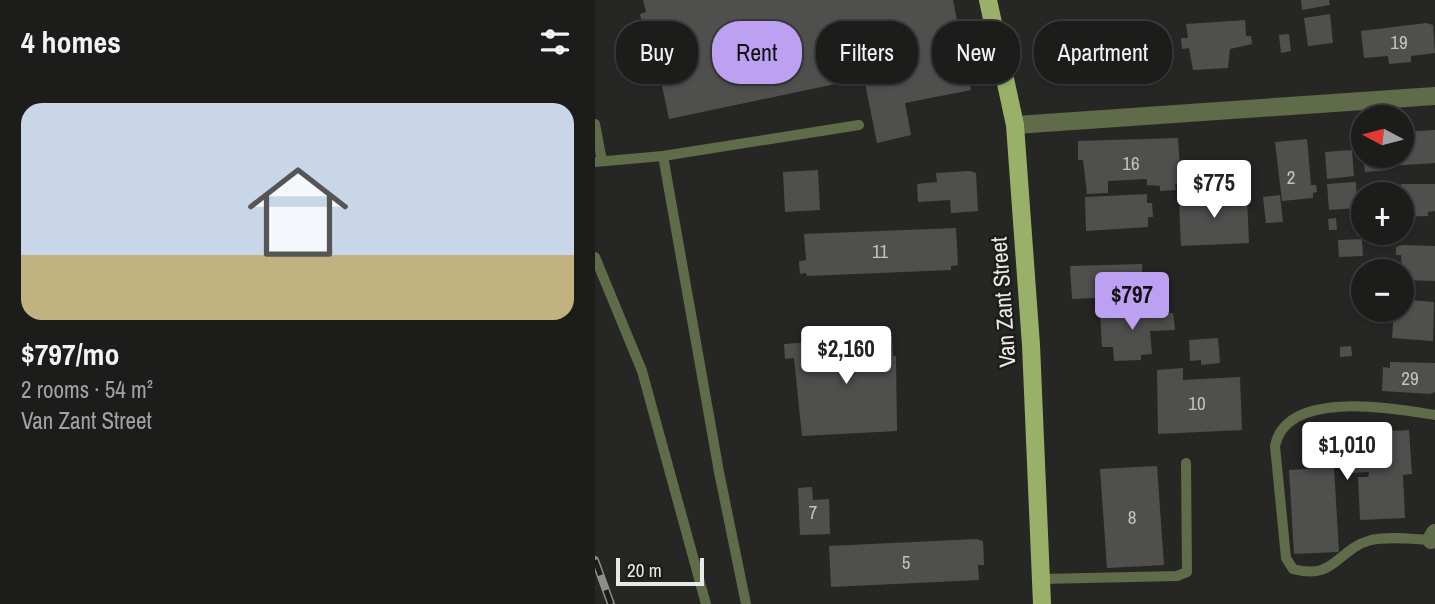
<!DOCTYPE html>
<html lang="en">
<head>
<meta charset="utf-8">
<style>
  :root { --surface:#1c1d1b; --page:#292a28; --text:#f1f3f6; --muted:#a0a2a3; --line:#3a3b3a; --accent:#bca0f2 }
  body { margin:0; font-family:"Archivo Narrow",sans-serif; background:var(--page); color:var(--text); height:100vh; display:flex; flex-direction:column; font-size:26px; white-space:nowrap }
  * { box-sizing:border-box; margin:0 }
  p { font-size:23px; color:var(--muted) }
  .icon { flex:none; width:38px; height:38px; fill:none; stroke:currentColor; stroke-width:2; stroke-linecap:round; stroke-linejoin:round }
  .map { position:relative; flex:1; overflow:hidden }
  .drawer { display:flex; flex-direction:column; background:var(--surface); width:595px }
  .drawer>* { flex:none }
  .hud { position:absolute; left:21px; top:21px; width:665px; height:63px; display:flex; gap:14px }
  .needle { width:46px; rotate:277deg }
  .fabs { position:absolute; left:756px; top:105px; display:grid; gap:14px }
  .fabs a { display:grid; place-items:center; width:63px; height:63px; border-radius:50%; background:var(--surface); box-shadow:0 2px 5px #0004,0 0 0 2px var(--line); font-size:35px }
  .scale { position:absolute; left:21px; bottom:18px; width:88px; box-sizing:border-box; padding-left:7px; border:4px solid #e8e9e7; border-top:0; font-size:19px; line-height:24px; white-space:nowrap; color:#e8e9e7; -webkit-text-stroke:5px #1c1d1b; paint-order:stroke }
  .price { position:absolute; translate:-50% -60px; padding:0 16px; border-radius:7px; background:#fff; color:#222; font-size:23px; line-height:46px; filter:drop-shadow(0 2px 4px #0008) }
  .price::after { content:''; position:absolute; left:50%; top:42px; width:21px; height:16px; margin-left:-10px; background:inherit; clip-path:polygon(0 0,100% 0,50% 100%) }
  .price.active { background:var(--accent); color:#111 }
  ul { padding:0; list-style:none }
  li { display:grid; align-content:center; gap:14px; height:371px; padding:0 21px }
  li span { display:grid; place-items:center; height:217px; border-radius:21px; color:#555 }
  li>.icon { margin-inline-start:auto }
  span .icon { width:126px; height:126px; fill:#fffc; stroke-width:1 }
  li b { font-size:30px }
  h2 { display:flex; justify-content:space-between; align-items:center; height:84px; padding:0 21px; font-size:30px }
  .chip { padding:0 24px; border-radius:28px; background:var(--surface); box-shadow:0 2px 5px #0004,0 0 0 2px var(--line); font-size:24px; line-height:63px }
  .chip.active { background:var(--accent); color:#111 }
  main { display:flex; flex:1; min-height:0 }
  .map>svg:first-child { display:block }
</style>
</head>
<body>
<main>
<section class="drawer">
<h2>4 homes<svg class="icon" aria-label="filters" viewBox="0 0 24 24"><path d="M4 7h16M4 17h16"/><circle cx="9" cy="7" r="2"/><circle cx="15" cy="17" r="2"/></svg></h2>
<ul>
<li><span style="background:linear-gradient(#c9d6e8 70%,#c2b280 0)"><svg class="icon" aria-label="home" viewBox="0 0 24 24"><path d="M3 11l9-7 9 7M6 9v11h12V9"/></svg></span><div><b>$797/mo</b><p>2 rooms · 54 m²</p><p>Van Zant Street</p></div></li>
</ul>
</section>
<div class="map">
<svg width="840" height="604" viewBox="0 0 840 604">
  <rect width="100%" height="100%" fill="#262724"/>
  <g fill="#4f504e">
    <polygon points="48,0 358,0 376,90 310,103 316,135 282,143 269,78 74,119 65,76 52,79 43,37 50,36 45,14 51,12"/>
    <polygon points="706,0 734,0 735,5 707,10"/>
    <polygon points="735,14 738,43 713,46 709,18"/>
    <polygon points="536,20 538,32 525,34 524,22"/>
    <polygon points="650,20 651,36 656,36 657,44 635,49 633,68 598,70 594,48 587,49 586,38 593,38 591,24"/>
    <polygon points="831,23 838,25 840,53 816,56 816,62 794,64 793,56 769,58 766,31"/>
    <polygon points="694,34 696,51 686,53 684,35"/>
    <polygon points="523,38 540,38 542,53 526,56 528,68 523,69 524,77 471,79 468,57 503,51 502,42"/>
    <polygon points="840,130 840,163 793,166 794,170 770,172 768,156 807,156 807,132"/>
    <polygon points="583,138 586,184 580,184 581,190 565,191 565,186 552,185 552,179 513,181 513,193 492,194 488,160 483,160 483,141"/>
    <polygon points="712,139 716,185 721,185 722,192 718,193 718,198 687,201 680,142"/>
    <polygon points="757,150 759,176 732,179 730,152"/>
    <polygon points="223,170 225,210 190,212 188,172"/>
    <polygon points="375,171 381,173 383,211 356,213 355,200 323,202 322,184 342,182 341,173"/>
    <polygon points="761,182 762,208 734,210 732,184"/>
    <polygon points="806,184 840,184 840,211 833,212 833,216 807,217"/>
    <polygon points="629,189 629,199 652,198 654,243 586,246 584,201 606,200 606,190"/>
    <polygon points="552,194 552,203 557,203 558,217 553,217 553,227 491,231 490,197"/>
    <polygon points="685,195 688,222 671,223 668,197"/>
    <polygon points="741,218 742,230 734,230 733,219"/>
    <polygon points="361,228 363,265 356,266 356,270 212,276 211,273 205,274 204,261 211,260 209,234"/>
    <polygon points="767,239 768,256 744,257 743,240"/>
    <polygon points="806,245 840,246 840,281 807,280 806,255 801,255 801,247"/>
    <polygon points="547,264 548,289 521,290 521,297 477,299 475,266"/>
    <polygon points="813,300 839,302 838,341 797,338 799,310 812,307"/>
    <polygon points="552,309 552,314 578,313 580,330 555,331 557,354 546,355 546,360 519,361 518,347 507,347 505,312"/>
    <polygon points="297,336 298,356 301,356 302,431 207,436 199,358 190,359 189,344"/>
    <polygon points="623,338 625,363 606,365 606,360 595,361 594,340"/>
    <polygon points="756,346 757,356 745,357 745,347"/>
    <polygon points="795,362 840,363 840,392 835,394 787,391 788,367 795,368"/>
    <polygon points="588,368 588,380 645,377 647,430 563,434 562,370"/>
    <polygon points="756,425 774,426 775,432 814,430 817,474 808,475 810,518 765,520 763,477 773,477 774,472 756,473 756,466 739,467 744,552 699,554 694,470 714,469 712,427"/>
    <polygon points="562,466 569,565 512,568 505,469"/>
    <polygon points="217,487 218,500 234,499 235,534 205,535 203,488"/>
    <polygon points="381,539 388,541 389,565 383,565 384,580 236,587 234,546"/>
  </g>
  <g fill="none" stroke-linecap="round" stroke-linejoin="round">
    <g stroke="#5f6b49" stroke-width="10">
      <polyline points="0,124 7,161"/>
      <polyline points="68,156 124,472 151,604"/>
      <polyline points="0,162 68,156 264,125"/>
      <polyline points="0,257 47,371 111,604"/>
      <path d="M 836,540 C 817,539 794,536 776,540 C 742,549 740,581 698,569 L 691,558 L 680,446 C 691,389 797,408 840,415"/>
      <polyline points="447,579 582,576 592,572 591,463"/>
    </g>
    <g stroke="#5f6b49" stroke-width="18">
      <polyline points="420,125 840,96"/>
      <polyline points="836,540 840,533"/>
    </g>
    <polyline stroke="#98b067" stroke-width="18" points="393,0 420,125 436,345 447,604"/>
    <g stroke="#8d8e8b" stroke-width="8">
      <polyline id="rail" points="0,560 16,604"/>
    </g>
    <use href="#rail" stroke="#1c1d1b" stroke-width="5" stroke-dasharray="16" stroke-linecap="butt"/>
  </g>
  <g text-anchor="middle" stroke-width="5" stroke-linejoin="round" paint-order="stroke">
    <g font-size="19" fill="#c2c3c1">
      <text x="804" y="49">19</text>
      <text x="536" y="170">16</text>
      <text x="696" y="184">2</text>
      <text x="285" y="258">11</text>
      <text x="815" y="385">29</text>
      <text x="602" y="410">10</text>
      <text x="218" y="519">7</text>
      <text x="537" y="524">8</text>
      <text x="311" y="569">5</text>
    </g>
    <g font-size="23" fill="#e8e9e7" stroke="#1c1d1b">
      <text transform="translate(408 302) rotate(-94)" y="8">Van Zant Street</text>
    </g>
  </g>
</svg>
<div class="fabs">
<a><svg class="needle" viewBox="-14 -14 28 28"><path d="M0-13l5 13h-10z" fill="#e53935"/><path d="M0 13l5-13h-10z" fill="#a0a2a3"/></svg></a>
<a>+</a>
<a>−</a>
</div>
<div class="scale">20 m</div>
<b class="price" style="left:619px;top:220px">$775</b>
<b class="price active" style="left:537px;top:332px">$797</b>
<b class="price" style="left:251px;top:386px">$2,160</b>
<b class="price" style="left:752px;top:482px">$1,010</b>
<div class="hud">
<a class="chip">Buy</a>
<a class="chip active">Rent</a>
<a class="chip">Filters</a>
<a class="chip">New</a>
<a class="chip">Apartment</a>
</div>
</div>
</main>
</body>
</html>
